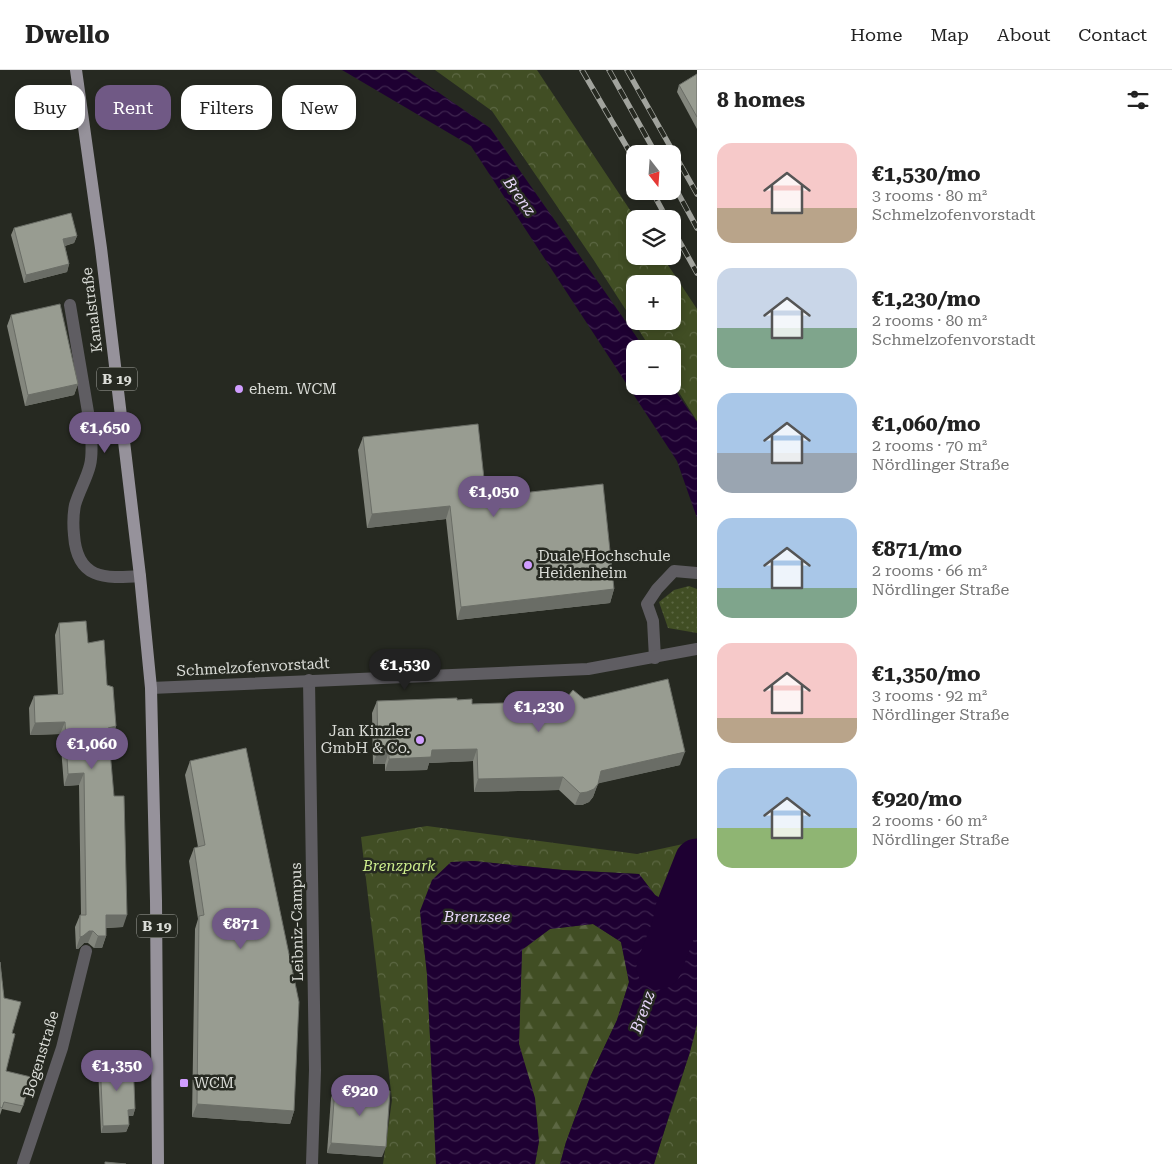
<!DOCTYPE html>
<html lang="en">
<head>
<meta charset="utf-8">
<style>
  :root { --surface:#fff; --page:#f2f2f2; --text:#222; --muted:#767676; --line:#e0e0e0; --accent:#705985 }
  body { margin:0; font-family:"Roboto Serif",serif; background:var(--page); color:var(--text); height:100vh; display:flex; flex-direction:column; font-size:19px; white-space:nowrap }
  * { box-sizing:border-box; margin:0 }
  p { font-size:16px; color:var(--muted) }
  .icon { flex:none; width:28px; height:28px; fill:none; stroke:currentColor; stroke-width:2; stroke-linecap:round; stroke-linejoin:round }
  .map { position:relative; flex:1; overflow:hidden }
  .side { display:flex; flex-direction:column; background:var(--surface); width:475px }
  .side>* { flex:none }
  .guide { position:absolute; left:15px; top:15px; width:475px; height:45px; display:flex; gap:10px }
  .needle { width:32px; rotate:163deg }
  .fabs { position:absolute; left:626px; top:75px; display:grid; gap:10px }
  .fabs a { display:grid; place-items:center; width:55px; height:55px; border-radius:10px; background:var(--surface); box-shadow:0 2px 8px #0003; font-size:25px }
  .price { position:absolute; translate:-50% -42px; padding:0 11px; border-radius:18px; background:var(--accent); color:#fff; font-size:16px; line-height:32px; filter:drop-shadow(0 1px 2px #0008) }
  .price::after { content:''; position:absolute; left:50%; top:30px; width:15px; height:11px; margin-left:-8px; background:inherit; clip-path:polygon(0 0,100% 0,50% 100%) }
  .price.active { background:#222; color:#fff }
  ul { padding:0; list-style:none }
  li { display:flex; align-items:center; gap:15px; height:125px; padding:0 20px }
  li span { display:grid; place-items:center; flex:none; width:140px; height:100px; border-radius:15px; color:#555 }
  li>.icon { margin-inline-start:auto }
  span .icon { width:60px; height:60px; fill:#fffc; stroke-width:1 }
  li b { font-size:21px }
  h2 { display:flex; justify-content:space-between; align-items:center; height:60px; padding:0 20px; font-size:21px }
  .tag { padding:0 18px; border-radius:15px; background:var(--surface); box-shadow:0 2px 8px #0003; font-size:18px; line-height:45px }
  .tag.active { background:var(--accent); color:#fff }
  header { display:flex; align-items:center; gap:30px; box-sizing:border-box; height:70px; padding:0 25px; background:var(--surface); border-bottom:1px solid var(--line) }
  header strong { font-size:24px }
  nav { display:flex; gap:28px; margin-inline-start:auto; font-size:18px }
  main { display:flex; flex:1; min-height:0 }
  .map>svg:first-child { display:block }
</style>
</head>
<body>
<header>
<strong>Dwello</strong>
<nav><a>Home</a><a>Map</a><a>About</a><a>Contact</a></nav>
</header>
<main>
<div class="map">
<svg width="697" height="1094" viewBox="0 0 697 1094">
  <defs>
    <pattern id="grass-dots" width="8" height="8" patternUnits="userSpaceOnUse" patternTransform="scale(1.25)"><rect width="8" height="8" fill="#414e24"/><path d="M2 2h.1M6 6h.1" fill="none" stroke="#5c6743" stroke-width="1.8" stroke-linecap="round"/></pattern>
    <pattern id="forest-firs" width="22" height="20" patternUnits="userSpaceOnUse" patternTransform="scale(1.25)"><rect width="22" height="20" fill="#414e24"/><path d="M5 1l3.5 6h-7zM16 11l3.5 6h-7z" fill="#5c6743"/></pattern>
    <pattern id="park-crowns" width="20" height="18" patternUnits="userSpaceOnUse" patternTransform="scale(1.25)"><rect width="20" height="18" fill="#414e24"/><path d="M2 6a3 3 0 1 1 6 0M12 15a3 3 0 1 1 6 0" fill="none" stroke="#5c6743"/></pattern>
    <pattern id="water-waves" width="16" height="10" patternUnits="userSpaceOnUse" patternTransform="scale(1.25)"><rect width="16" height="10" fill="#1e0032"/><path d="M0 5q4-4 8 0t8 0" fill="none" stroke="#3e254f"/></pattern>
  </defs>
  <rect width="100%" height="100%" fill="#262921"/>
  <polygon fill="url(#grass-dots)" points="689,516 697,519 697,563 668,558 659,532 674,520"/>
  <polygon fill="url(#forest-firs)" points="593,854 621,872 629,912 617,950 590,1007 566,1072 560,1094 535,1094 539,1071 519,974 522,879 550,859"/>
  <g fill="url(#park-crowns)" fill-rule="evenodd">
    <path d="M 435,0 L 537,0 L 636,149 L 635,149 L 635,186 L 662,186 L 697,239 L 697,351 L 673,313 L 672,279 L 651,279 L 593,189 L 492,41 ZM 635,214 L 672,214 L 672,251 L 635,251 Z"/>
    <polygon points="427,756 637,784 697,771 697,846 678,839 655,825 639,804 563,800 474,791 451,792 420,841 427,904 436,1094 383,1094 392,1030 361,767"/>
    <path d="M 697,954 L 697,1094 L 654,1094 C 668,1047 686,1001 697,954 Z"/>
  </g>
  <g fill="url(#water-waves)">
    <polygon points="342,0 406,0 490,58 645,279 635,279 635,316 672,316 697,352 697,448 677,391 471,76"/>
    <polygon points="474,791 563,800 639,804 655,825 678,839 697,846 697,954 690,982 673,1033 654,1094 560,1094 566,1072 590,1007 617,950 629,912 621,872 593,854 550,859 522,880 519,974 535,1028 539,1071 535,1094 436,1094 427,904 420,841 432,810 451,792"/>
  </g>
  <g fill="none" stroke-linecap="round" stroke-linejoin="round">
    <polyline stroke="#1e0032" stroke-width="45" points="659,897 674,858 678,839 697,791"/>
    <g stroke="#5f5d62" stroke-width="12">
      <path d="M 70,235 L 91,360 C 91,371 93,383 90,395 C 87,408 79,421 75,435 C 73,445 73,455 74,465 C 77,509 104,509 140,506"/>
      <polyline points="655,588 653,551 647,534 657,519 674,501 697,503"/>
      <polyline points="309,610 315,1000 312,1094"/>
      <polyline points="151,618 588,599 697,579"/>
      <polyline points="23,1094 62,978 86,881"/>
    </g>
    <polyline stroke="#96929b" stroke-width="12" points="76,0 101,178 140,506 151,618 156,831 158,1094"/>
    <g stroke="#a1a39d" stroke-width="5.5">
      <g id="rail">
        <polyline points="582,0 635,91"/>
        <polyline points="609,0 656,84"/>
        <polyline points="627,0 697,124"/>
        <polyline points="672,112 697,158"/>
        <polyline points="652,121 667,149"/>
        <polyline points="672,158 697,203"/>
      </g>
    </g>
    <use href="#rail" stroke="#262921" stroke-width="4" stroke-dasharray="11" stroke-linecap="butt"/>
  </g>
  <g fill="#83867d">
    <polygon points="697,4 697,59 677,22 679,15"/>
    <polygon points="14,158 77,166 74,173 65,176 69,194 67,202 24,213 11,165"/>
    <polygon points="11,245 78,314 74,325 25,336 7,256"/>
    <polygon points="363,367 486,427 614,519 610,533 457,550 446,449 367,458 358,380"/>
    <polygon points="59,553 88,573 107,615 116,656 112,668 109,669 123,857 106,858 106,866 102,878 94,878 88,873 84,873 78,879 76,879 75,857 80,845 81,845 79,715 64,716 60,664 30,665 29,638 34,626 58,625 55,565"/>
    <polygon points="584,629 680,695 598,713 593,727 589,732 582,735 575,735 559,720 474,722 473,691 429,693 427,700 385,701 385,694 373,694 372,643 377,631 457,630 472,634 564,631"/>
    <polygon points="190,691 294,1041 290,1054 192,1047 195,859 198,849 189,791 194,778 198,777 185,705"/>
    <polygon points="0,892 4,928 12,963 6,1001 23,1036 20,1043 2,1039 0,1045"/>
    <polygon points="100,991 135,1039 133,1046 128,1046 129,1055 126,1062 101,1063 98,998"/>
    <polygon points="335,1017 382,1087 327,1083 331,1028"/>
  </g>
  <g fill="#6a6d66">
    <polygon points="77,166 74,173 60,177 63,169"/>
    <polygon points="69,194 67,202 24,213 26,205"/>
    <polygon points="78,314 74,325 25,336 28,325"/>
    <polygon points="450,436 446,449 367,458 372,444"/>
    <polygon points="614,519 610,533 457,550 461,537"/>
    <polygon points="65,652 60,664 30,665 35,653"/>
    <polygon points="116,656 112,668 104,670 108,658"/>
    <polygon points="477,679 473,691 429,693 427,700 385,701 389,689 432,680"/>
    <polygon points="378,681 389,681 385,694 373,694"/>
    <polygon points="685,682 680,695 596,714 601,701"/>
    <polygon points="84,703 79,715 64,716 68,704"/>
    <polygon points="563,707 559,720 474,722 478,709"/>
    <polygon points="598,714 593,727 589,732 582,735 575,735 580,723"/>
    <polygon points="106,845 127,845 123,857 102,858"/>
    <polygon points="89,861 93,861 88,873 84,873 78,879 76,879 80,867"/>
    <polygon points="98,866 106,866 102,878 94,878"/>
    <polygon points="197,1034 294,1041 290,1054 192,1047"/>
    <polygon points="135,1039 133,1046 126,1046 128,1040"/>
    <polygon points="129,1055 126,1062 101,1063 103,1056"/>
    <polygon points="331,1073 386,1077 382,1087 327,1083"/>
  </g>
  <g fill="#989c91" stroke="#6a6d66">
    <polygon points="697,4 697,47 679,15"/>
    <polygon points="71,143 77,166 63,169 69,194 26,205 14,158"/>
    <polygon points="60,234 78,314 28,325 11,245"/>
    <polygon points="478,354 486,427 603,414 614,519 461,537 450,436 372,444 363,367"/>
    <polygon points="86,551 88,573 104,570 107,615 113,617 116,656 108,658 114,726 124,726 127,845 106,845 106,866 98,866 93,861 89,861 83,866 80,867 80,845 86,845 84,703 68,704 65,652 35,653 34,626 63,624 59,553"/>
    <polygon points="668,609 685,682 601,701 598,714 594,719 587,722 580,723 563,707 478,709 477,679 432,680 431,687 389,689 389,681 378,681 377,631 457,628 457,630 472,629 472,634 564,631 573,620 584,629"/>
    <polygon points="246,678 299,932 294,1041 197,1034 199,846 204,845 194,778 205,775 190,691"/>
    <polygon points="0,892 4,928 21,932 12,963 15,964 6,1001 31,1007 23,1036 4,1032 2,1038 0,1037"/>
    <polygon points="133,990 135,1039 128,1040 129,1055 103,1056 100,991"/>
    <polygon points="335,1017 390,1021 386,1077 331,1073"/>
    <polygon points="105,1092 126,1094 105,1094"/>
  </g>
  <g fill="#d09dff" stroke="#262921" stroke-width="2">
    <circle cx="239" cy="319" r="5"/>
    <circle cx="528" cy="495" r="5"/>
    <circle cx="420" cy="670" r="5"/>
    <rect x="179" y="1008" width="10" height="10" rx="2.5"/>
  </g>
  <g text-anchor="middle" stroke-width="5" stroke-linejoin="round" paint-order="stroke">
    <g fill="#262921" stroke="#a4a6a0" stroke-width="1">
      <rect x="97" y="297.5" width="40" height="23" rx="4"/>
      <rect x="137" y="844.5" width="40" height="23" rx="4"/>
    </g>
    <g font-size="14" font-weight="bold" fill="#dadcd7">
      <text x="117" y="314">B 19</text>
      <text x="157" y="861">B 19</text>
    </g>
    <g font-size="15" fill="#dadcd7" stroke="#262921">
      <text transform="translate(92 240) rotate(-97)" y="5">Kanalstraße</text>
      <text transform="translate(253 597) rotate(-3)" y="5">Schmelzofenvorstadt</text>
      <text transform="translate(297 852) rotate(-91)" y="5">Leibniz-Campus</text>
      <text transform="translate(41 984) rotate(-73)" y="5">Bogenstraße</text>
    </g>
    <g font-size="15" fill="#dadcd7" stroke="#262921" text-anchor="start">
      <text x="249" y="324">ehem. WCM</text>
      <text x="538" y="491">Duale Hochschule<tspan x="538" dy="17">Heidenheim</tspan></text>
      <text x="410" y="666" text-anchor="end">Jan Kinzler<tspan x="410" dy="17">GmbH &amp; Co.</tspan></text>
      <text x="194" y="1018">WCM</text>
    </g>
    <g font-size="15" font-style="italic" fill="#ccec8c" stroke="#262921">
      <text x="399" y="801">Brenzpark</text>
    </g>
    <g font-size="16" font-style="italic" fill="#e7d6f9" stroke="#262921">
      <text transform="translate(520 126) rotate(55)" y="6">Brenz</text>
      <text x="477" y="852">Brenzsee</text>
      <text transform="translate(642 942) rotate(-70)" y="6">Brenz</text>
    </g>
  </g>
</svg>
<div class="fabs">
<a><svg class="needle" viewBox="-14 -14 28 28"><path d="M0-13l5 13h-10z" fill="#e53935"/><path d="M0 13l5-13h-10z" fill="#767676"/></svg></a>
<a><svg class="icon" aria-label="layers" viewBox="0 0 24 24"><path d="M12 4l9 5-9 5-9-5zM3 14l9 5 9-5"/></svg></a>
<a>+</a>
<a>−</a>
</div>
<b class="price" style="left:105px;top:384px">€1,650</b>
<b class="price" style="left:494px;top:448px">€1,050</b>
<b class="price active" style="left:405px;top:621px">€1,530</b>
<b class="price" style="left:539px;top:663px">€1,230</b>
<b class="price" style="left:92px;top:700px">€1,060</b>
<b class="price" style="left:241px;top:880px">€871</b>
<b class="price" style="left:117px;top:1022px">€1,350</b>
<b class="price" style="left:360px;top:1047px">€920</b>
<div class="guide">
<a class="tag">Buy</a>
<a class="tag active">Rent</a>
<a class="tag">Filters</a>
<a class="tag">New</a>
</div>
</div>
<section class="side">
<h2>8 homes<svg class="icon" aria-label="filters" viewBox="0 0 24 24"><path d="M4 7h16M4 17h16"/><circle cx="9" cy="7" r="2"/><circle cx="15" cy="17" r="2"/></svg></h2>
<ul>
<li><span style="background:linear-gradient(#f6c9c9 65%,#b9a48a 0)"><svg class="icon" aria-label="home" viewBox="0 0 24 24"><path d="M3 11l9-7 9 7M6 9v11h12V9"/></svg></span><div><b>€1,530/mo</b><p>3 rooms · 80 m²</p><p>Schmelzofenvorstadt</p></div></li>
<li><span style="background:linear-gradient(#c9d6e8 60%,#7fa58c 0)"><svg class="icon" aria-label="home" viewBox="0 0 24 24"><path d="M3 11l9-7 9 7M6 9v11h12V9"/></svg></span><div><b>€1,230/mo</b><p>2 rooms · 80 m²</p><p>Schmelzofenvorstadt</p></div></li>
<li><span style="background:linear-gradient(#a9c7e8 60%,#9aa5b1 0)"><svg class="icon" aria-label="home" viewBox="0 0 24 24"><path d="M3 11l9-7 9 7M6 9v11h12V9"/></svg></span><div><b>€1,060/mo</b><p>2 rooms · 70 m²</p><p>Nördlinger Straße</p></div></li>
<li><span style="background:linear-gradient(#a9c7e8 70%,#7fa58c 0)"><svg class="icon" aria-label="home" viewBox="0 0 24 24"><path d="M3 11l9-7 9 7M6 9v11h12V9"/></svg></span><div><b>€871/mo</b><p>2 rooms · 66 m²</p><p>Nördlinger Straße</p></div></li>
<li><span style="background:linear-gradient(#f6c9c9 75%,#b9a48a 0)"><svg class="icon" aria-label="home" viewBox="0 0 24 24"><path d="M3 11l9-7 9 7M6 9v11h12V9"/></svg></span><div><b>€1,350/mo</b><p>3 rooms · 92 m²</p><p>Nördlinger Straße</p></div></li>
<li><span style="background:linear-gradient(#a9c7e8 60%,#8fb573 0)"><svg class="icon" aria-label="home" viewBox="0 0 24 24"><path d="M3 11l9-7 9 7M6 9v11h12V9"/></svg></span><div><b>€920/mo</b><p>2 rooms · 60 m²</p><p>Nördlinger Straße</p></div></li>
</ul>
</section>
</main>
</body>
</html>
